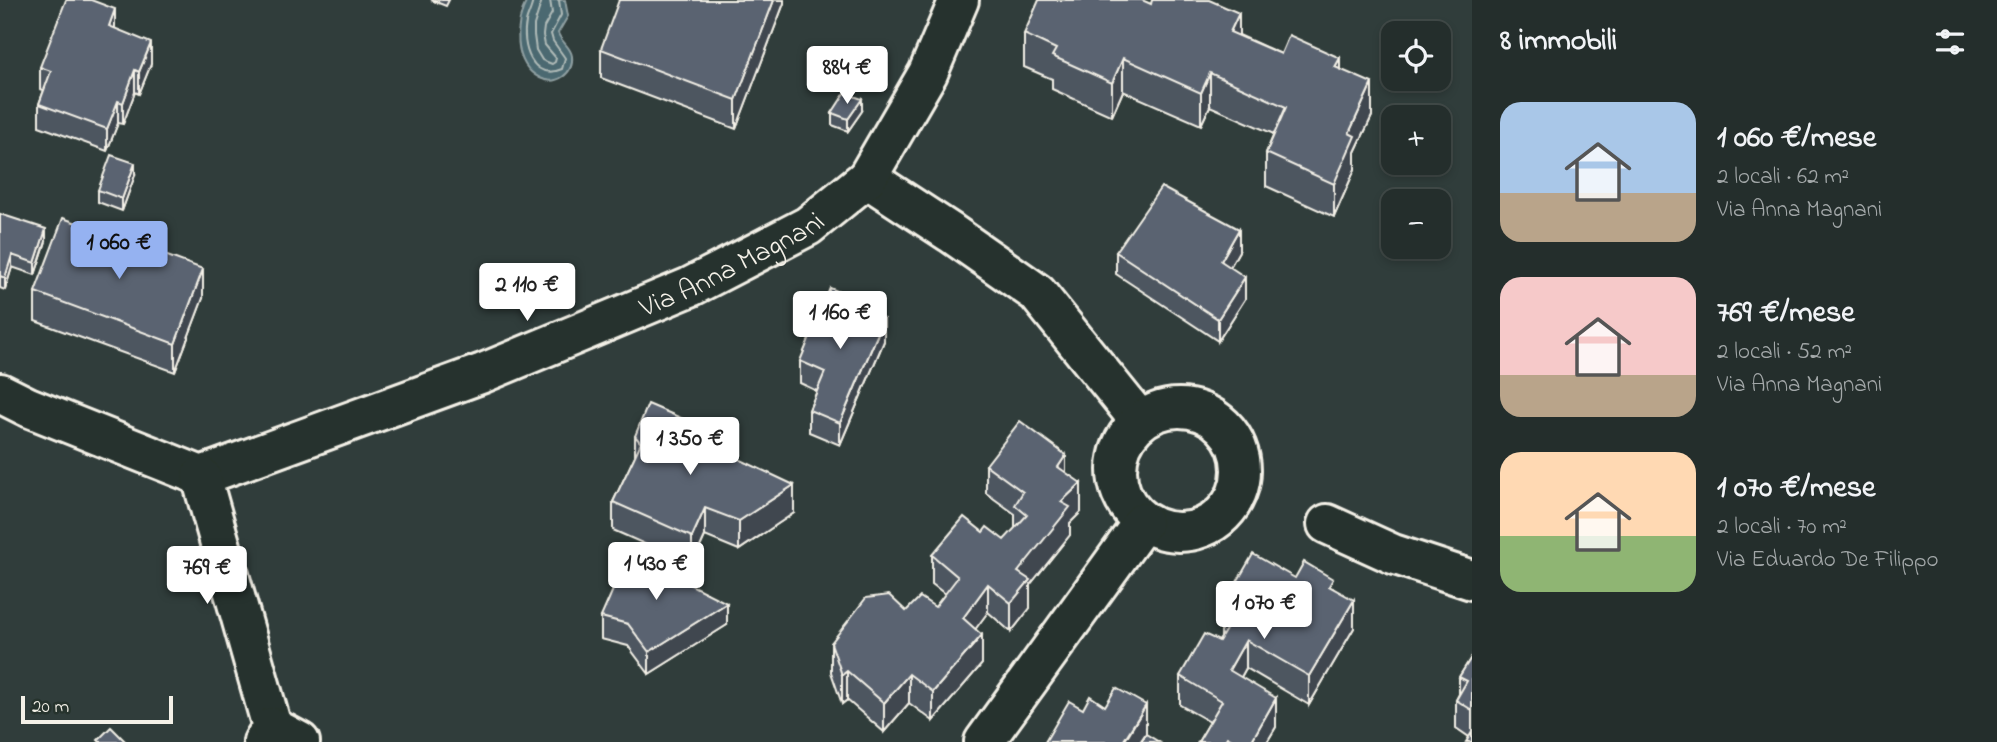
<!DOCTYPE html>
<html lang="it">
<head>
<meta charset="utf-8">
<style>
  :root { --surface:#242e2c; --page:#2c3634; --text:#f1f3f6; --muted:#a3a8a9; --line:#414a48; --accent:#95b2f1 }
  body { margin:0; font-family:"Indie Flower",sans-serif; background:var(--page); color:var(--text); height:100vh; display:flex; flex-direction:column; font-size:26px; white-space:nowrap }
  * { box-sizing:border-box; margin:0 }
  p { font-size:23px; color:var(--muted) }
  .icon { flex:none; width:38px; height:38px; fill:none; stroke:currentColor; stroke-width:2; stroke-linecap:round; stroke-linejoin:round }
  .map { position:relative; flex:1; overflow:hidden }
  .panel { display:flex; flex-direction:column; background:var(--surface); width:525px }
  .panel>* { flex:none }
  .controls { position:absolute; left:1381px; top:21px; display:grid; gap:14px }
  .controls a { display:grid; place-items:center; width:70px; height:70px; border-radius:14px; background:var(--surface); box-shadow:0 4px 10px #0003,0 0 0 2px var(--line); font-size:35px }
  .scale { position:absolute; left:21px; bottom:18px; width:152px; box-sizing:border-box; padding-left:7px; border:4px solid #f4f1e8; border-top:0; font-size:19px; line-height:24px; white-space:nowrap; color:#f4f1e8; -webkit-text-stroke:5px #26332d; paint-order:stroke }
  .price { position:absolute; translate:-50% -60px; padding:0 16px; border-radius:7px; background:#fff; color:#222; font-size:23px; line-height:46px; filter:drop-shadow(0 2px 4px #0008) }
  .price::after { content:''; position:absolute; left:50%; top:42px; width:21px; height:16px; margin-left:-10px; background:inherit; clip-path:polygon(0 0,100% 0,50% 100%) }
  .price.on { background:var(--accent); color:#111 }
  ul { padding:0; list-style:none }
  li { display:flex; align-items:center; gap:21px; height:175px; padding:0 28px }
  li span { display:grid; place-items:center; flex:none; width:196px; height:140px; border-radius:21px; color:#555 }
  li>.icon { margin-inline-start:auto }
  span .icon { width:84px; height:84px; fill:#fffc; stroke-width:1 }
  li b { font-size:30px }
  h2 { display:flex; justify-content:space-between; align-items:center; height:84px; padding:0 28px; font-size:30px }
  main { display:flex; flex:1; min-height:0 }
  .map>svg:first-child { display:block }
</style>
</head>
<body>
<main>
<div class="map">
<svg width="1472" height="742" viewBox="0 0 1472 742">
  <rect width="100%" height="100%" fill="#303d3b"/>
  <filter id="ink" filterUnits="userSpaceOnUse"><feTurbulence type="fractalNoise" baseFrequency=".0143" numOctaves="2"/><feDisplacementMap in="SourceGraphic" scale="14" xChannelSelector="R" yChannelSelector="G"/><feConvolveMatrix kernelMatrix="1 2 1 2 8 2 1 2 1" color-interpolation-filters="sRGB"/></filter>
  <g filter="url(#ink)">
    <path fill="#4b6971" stroke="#8f9fa1" stroke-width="2" d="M 527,0 L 565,0 L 568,16 L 558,33 C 561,42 571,47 572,56 C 574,74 556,86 540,78 C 512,64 515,23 527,0 Z"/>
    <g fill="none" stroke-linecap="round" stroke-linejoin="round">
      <g stroke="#b0bbb8" stroke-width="2">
        <path d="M 533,0 C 532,8 528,14 526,22 C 521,45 532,82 562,69 L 565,58 L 553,41 L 551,34 L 561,15 L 559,0"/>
        <polyline points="542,0 534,25 534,35 536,50 542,60 552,64 555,62 556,58 545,45 543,35 544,27 552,13 550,0"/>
      </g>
      <g stroke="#f4f1e8" stroke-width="44">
        <g id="minor">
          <polyline points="867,178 951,233 1037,293 1140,421"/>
          <path id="s1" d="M 0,393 L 28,407 L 201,476 L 483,373 L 690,287 L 808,226 L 867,178 L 928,73 L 959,0"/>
          <circle cx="1179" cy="470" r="62"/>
          <polyline points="201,476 272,727 263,742"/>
          <polyline points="1327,524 1393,554 1472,580"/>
          <polyline points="272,727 300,742"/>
          <polyline points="984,742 1143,522"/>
        </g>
      </g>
      <use href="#minor" stroke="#26332d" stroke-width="38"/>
    </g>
    <g fill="#4d5661" stroke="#f4f1e8" stroke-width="2">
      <polygon points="431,0 449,0 446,6"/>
      <polygon points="784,0 784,3 736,129 601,78 601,49"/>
      <polygon points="1151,4 1239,35 1281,54 1340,69 1372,116 1355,152 1355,169 1334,217 1266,186 1266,153 1274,134 1210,106 1201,125 1123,91 1112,116 1052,89 1052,79 1024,67 1024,34"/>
      <polygon points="115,29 151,64 139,94 135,92 123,124 118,123 107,151 39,126 39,104 44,90 40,89 40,67"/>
      <polygon points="862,111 848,131 832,125 832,113"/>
      <polygon points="135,175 122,211 98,202 98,190"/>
      <polygon points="0,214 46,241 35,275 12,267 5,290 0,288"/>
      <polygon points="1239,251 1230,267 1245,299 1218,341 1116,274 1116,252"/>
      <polygon points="35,292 203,298 175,372 35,321"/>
      <polygon points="863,310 884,341 840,445 809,432 809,410 817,391 800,383 800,361"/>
      <polygon points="635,436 695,439 794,513 739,550 705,536 692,565 613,530 613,502 635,456"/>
      <polygon points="986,465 1066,473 1081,512 1070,523 1070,535 1030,585 1030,608 1011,632 988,612 975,629 982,664 933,721 909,703 884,732 847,700 842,704 831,672 831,643 906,611 935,607 945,594 932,584 932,555 983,532 1004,540 1015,529 1015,514 986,493"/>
      <polygon points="661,570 727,625 649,674 628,646 601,639 601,617"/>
      <polygon points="1295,578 1333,588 1354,628 1309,705 1246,668 1241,677 1276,727 1267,742 1198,742 1210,722 1180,705 1180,676 1219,641 1221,638 1221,610"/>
      <polygon points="1472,656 1472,742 1469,737 1456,728 1456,700 1459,694 1459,677"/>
    </g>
    <g fill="#3f464f" stroke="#f4f1e8" stroke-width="2">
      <polygon points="774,0 784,0 784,3 736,129 736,100"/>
      <polygon points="115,9 115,30 109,26"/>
      <polygon points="1239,13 1239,46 1230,32"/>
      <polygon points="151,43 151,64 139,94 139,72"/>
      <polygon points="1123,58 1123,91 1112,116 1112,83"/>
      <polygon points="1340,58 1340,91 1335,67"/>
      <polygon points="135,70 135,92 123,124 123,103"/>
      <polygon points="1210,73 1210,106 1201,125 1201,93"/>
      <polygon points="1372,83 1372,116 1355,152 1355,169 1334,217 1334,184 1349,133"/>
      <polygon points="862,99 862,111 848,131 848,119"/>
      <polygon points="118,101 118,123 107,151 107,129"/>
      <polygon points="135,163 135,175 122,211 122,199"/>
      <polygon points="46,229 46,241 35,275 35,263"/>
      <polygon points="1239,229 1239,251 1221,283 1221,261"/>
      <polygon points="12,255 12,267 5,290 5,278"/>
      <polygon points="203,269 203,298 175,372 175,344"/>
      <polygon points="1245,277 1245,299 1218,341 1218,319"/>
      <polygon points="884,319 884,341 840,445 840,423"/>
      <polygon points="695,424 695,453 690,436"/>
      <polygon points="1066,455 1066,484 1058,467"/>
      <polygon points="1081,483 1081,512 1070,523 1070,535 1030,585 1030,608 1011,632 1011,603 1018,572 1061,502"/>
      <polygon points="794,485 794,513 739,550 739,521"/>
      <polygon points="705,508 705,536 692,565 692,537"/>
      <polygon points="988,584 988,612 963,646 963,618"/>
      <polygon points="1354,600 1354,628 1309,705 1309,676"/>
      <polygon points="727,603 727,625 649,674 649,652"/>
      <polygon points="982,635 982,664 933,721 933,692"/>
      <polygon points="1246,640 1246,668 1229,699 1229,670"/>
      <polygon points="847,671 847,700 842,704 842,675"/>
      <polygon points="909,674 909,703 884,732 884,703"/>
      <polygon points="1276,698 1276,727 1267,742 1251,742"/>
      <polygon points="1146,705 1146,733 1140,742 1124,742"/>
    </g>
    <g fill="#5a6471" stroke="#f4f1e8" stroke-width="2">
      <polygon points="66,0 91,0 115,9 109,26 151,43 139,72 135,70 123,103 118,101 107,129 39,104 51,71 40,67"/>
      <polygon points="619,0 774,0 736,100 601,49"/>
      <polygon points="1039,0 1142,0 1151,4 1152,0 1209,0 1239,13 1230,32 1281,54 1289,35 1340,58 1335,67 1372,83 1349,133 1355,136 1334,184 1266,153 1286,107 1210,73 1201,93 1123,58 1112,83 1052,56 1056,49 1024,34"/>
      <polygon points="845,93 862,99 848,119 832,113"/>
      <polygon points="111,155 135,163 122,199 98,190"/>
      <polygon points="1161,187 1239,229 1221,261 1245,277 1218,319 1116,252"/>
      <polygon points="0,214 46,229 35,263 12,255 5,278 0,276"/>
      <polygon points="63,218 203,269 175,344 35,292"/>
      <polygon points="830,288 863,302 861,309 884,319 840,423 809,410 825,372 800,361"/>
      <polygon points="648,404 695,424 690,436 794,485 739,521 705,508 692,537 613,502 641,443 635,436"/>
      <polygon points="1020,421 1066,455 1058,467 1081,483 1061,502 1070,507 1018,572 1030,580 1011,603 988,584 963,618 982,635 933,692 909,674 884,703 847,671 842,675 831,643 866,598 889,595 906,611 920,597 935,607 958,577 932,555 964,517 983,532 987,527 1004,540 1027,515 1015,505 1023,492 986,465"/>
      <polygon points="630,551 661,564 659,569 727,603 649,652 628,624 601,617"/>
      <polygon points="1253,554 1295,578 1304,562 1333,579 1329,586 1354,600 1309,676 1246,640 1229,670 1276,698 1251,742 1236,742 1227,737 1224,742 1198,742 1222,701 1180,676 1204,634 1219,641 1233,618 1221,610"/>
      <polygon points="1472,656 1472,710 1456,700 1467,681 1459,677"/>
      <polygon points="1116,688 1146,705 1124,740 1127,742 1045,742 1069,701 1083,709 1090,696 1105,706"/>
      <polygon points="111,727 126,742 100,742 98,740"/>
      <polygon points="1472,732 1472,742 1466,742"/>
      <polygon points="1146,734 1159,742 1141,742"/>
    </g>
  </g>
  <g text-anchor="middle" stroke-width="5" stroke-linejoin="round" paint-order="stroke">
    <g font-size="28" fill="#f4f1e8" stroke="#26332d">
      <text dy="10" stroke="none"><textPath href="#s1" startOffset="789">Via Anna Magnani</textPath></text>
    </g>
  </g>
</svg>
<div class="controls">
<a><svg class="icon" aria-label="locate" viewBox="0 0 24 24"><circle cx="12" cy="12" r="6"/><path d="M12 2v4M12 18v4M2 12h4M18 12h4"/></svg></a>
<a>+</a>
<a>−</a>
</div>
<div class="scale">20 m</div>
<b class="price" style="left:847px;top:106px">884 €</b>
<b class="price on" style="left:119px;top:281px">1 060 €</b>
<b class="price" style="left:527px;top:323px">2 110 €</b>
<b class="price" style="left:840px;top:351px">1 160 €</b>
<b class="price" style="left:690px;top:477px">1 350 €</b>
<b class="price" style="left:656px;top:602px">1 430 €</b>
<b class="price" style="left:207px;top:606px">769 €</b>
<b class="price" style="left:1264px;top:641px">1 070 €</b>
</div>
<section class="panel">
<h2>8 immobili<svg class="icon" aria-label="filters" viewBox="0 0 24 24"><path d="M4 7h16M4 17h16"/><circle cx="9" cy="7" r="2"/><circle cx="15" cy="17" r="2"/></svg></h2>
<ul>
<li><span style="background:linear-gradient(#a9c7e8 65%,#b9a48a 0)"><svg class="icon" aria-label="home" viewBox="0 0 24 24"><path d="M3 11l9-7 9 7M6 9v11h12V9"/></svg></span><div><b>1 060 €/mese</b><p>2 locali · 62 m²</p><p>Via Anna Magnani</p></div></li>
<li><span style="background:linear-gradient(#f6c9c9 70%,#b9a48a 0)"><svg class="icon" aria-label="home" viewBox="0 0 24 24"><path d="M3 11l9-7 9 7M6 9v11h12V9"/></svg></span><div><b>769 €/mese</b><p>2 locali · 52 m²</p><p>Via Anna Magnani</p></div></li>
<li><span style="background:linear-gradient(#ffd9b3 60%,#8fb573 0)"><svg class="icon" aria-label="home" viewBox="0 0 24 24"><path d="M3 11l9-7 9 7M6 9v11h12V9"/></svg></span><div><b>1 070 €/mese</b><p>2 locali · 70 m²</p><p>Via Eduardo De Filippo</p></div></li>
</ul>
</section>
</main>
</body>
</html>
